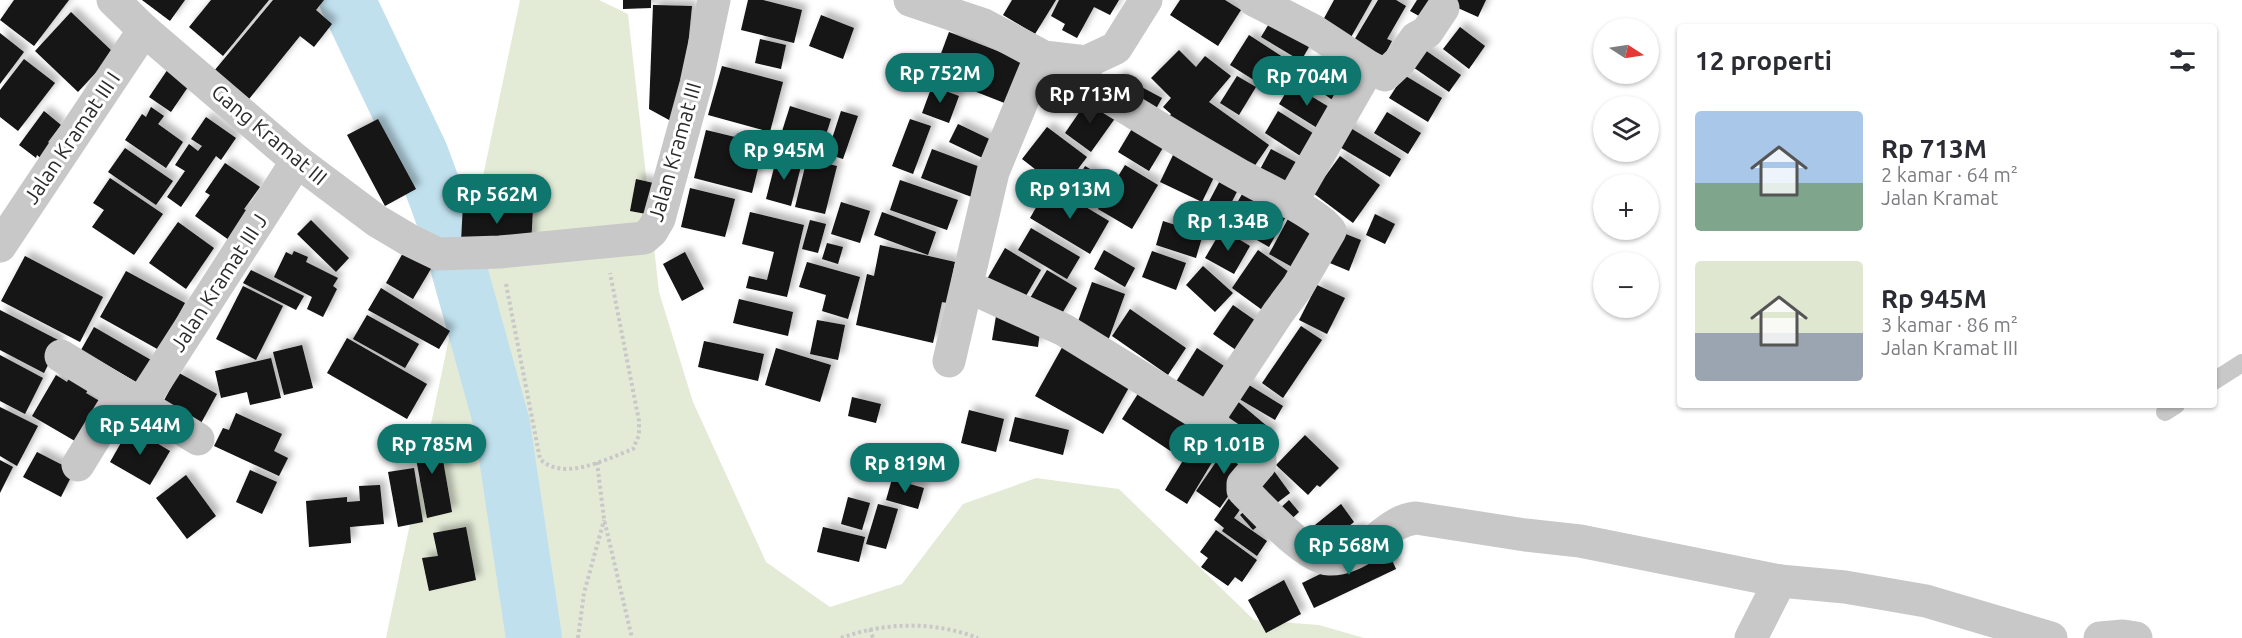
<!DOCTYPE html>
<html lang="id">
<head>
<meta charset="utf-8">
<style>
  :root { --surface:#fff; --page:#f2f2f3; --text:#2b2b33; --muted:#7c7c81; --accent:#0f766e }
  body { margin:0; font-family:Ubuntu,sans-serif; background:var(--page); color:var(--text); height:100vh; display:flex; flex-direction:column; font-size:22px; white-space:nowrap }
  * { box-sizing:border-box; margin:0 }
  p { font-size:20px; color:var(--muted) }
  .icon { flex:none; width:33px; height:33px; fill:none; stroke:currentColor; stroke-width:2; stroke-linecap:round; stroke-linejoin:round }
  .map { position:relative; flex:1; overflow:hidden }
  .details { position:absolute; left:1677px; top:24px; width:540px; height:384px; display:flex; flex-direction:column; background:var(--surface); border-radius:6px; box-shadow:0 2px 4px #0004 }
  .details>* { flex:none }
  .needle { width:39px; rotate:102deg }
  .controls { position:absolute; left:1593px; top:18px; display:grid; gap:12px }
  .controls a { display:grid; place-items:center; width:66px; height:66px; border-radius:50%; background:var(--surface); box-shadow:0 2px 4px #0004; font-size:30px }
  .price { position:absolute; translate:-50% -51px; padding:0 14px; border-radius:21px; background:var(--accent); color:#fff; font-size:20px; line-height:39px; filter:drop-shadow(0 2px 3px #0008) }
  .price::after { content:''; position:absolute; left:50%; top:36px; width:18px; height:14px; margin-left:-9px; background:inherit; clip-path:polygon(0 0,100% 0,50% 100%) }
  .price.on { background:#222; color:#fff }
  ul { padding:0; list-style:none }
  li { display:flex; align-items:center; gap:18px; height:150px; padding:0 18px }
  li span { display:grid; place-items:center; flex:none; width:168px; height:120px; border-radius:6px; color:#555 }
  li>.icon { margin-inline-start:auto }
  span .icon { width:72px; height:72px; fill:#fffc; stroke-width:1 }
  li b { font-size:26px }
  h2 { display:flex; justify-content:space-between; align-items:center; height:72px; padding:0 18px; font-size:26px }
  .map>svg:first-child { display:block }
</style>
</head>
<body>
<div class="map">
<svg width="2242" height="638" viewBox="0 0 2242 638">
  <defs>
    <filter id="shadow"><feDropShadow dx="5.5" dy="-5.5" stdDeviation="3" flood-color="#0004"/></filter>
  </defs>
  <rect width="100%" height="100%" fill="#fff"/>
  <polygon fill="#e3ebd7" points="520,0 599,0 628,14 659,292 693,402 766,562 830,607 902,584 963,504 1036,478 1119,489 1254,620 1319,625 1364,638 386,638"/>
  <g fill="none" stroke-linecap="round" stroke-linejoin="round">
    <polyline stroke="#c0e0ee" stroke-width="56" points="347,0 420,153 447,226 502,424 534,638"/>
  </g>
  <g fill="#121212" filter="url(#shadow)">
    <polygon points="14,0 69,0 34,46 0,20"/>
    <polygon points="142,0 185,0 170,21"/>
    <polygon points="211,0 269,0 223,56 189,27"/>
    <polygon points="273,0 324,0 316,10 332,24 314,47 300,36 249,99 214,71"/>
    <polygon points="623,0 651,0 651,8 623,9"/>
    <polygon points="748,0 763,0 802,10 794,43 741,30"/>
    <polygon points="1012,0 1056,0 1035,34 1003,15"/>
    <polygon points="1059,0 1119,0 1110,15 1094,7 1077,38 1062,30 1065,24 1051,16"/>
    <polygon points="1180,0 1225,0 1241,10 1218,46 1170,15"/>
    <polygon points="1334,0 1372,0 1350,39 1322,22"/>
    <polygon points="1378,0 1396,0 1406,6 1387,39 1392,41 1383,58 1353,42"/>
    <polygon points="1417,0 1442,0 1430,22 1410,11"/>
    <polygon points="1451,0 1486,0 1478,17 1449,4"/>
    <polygon points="653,5 692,6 680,126 649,109"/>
    <polygon points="71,12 114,53 78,92 35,51"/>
    <polygon points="821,15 854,28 843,59 809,46"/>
    <polygon points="1273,17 1313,40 1301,61 1261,37"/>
    <polygon points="1460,27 1485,46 1469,69 1443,49"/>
    <polygon points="949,32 1023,61 1007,104 933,75"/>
    <polygon points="0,33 24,52 0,84"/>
    <polygon points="1249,35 1295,65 1276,94 1230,65"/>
    <polygon points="760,39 786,45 781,69 755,63"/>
    <polygon points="1422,48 1461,75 1449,92 1410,65"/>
    <polygon points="1179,50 1196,67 1205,56 1231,76 1209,102 1269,145 1249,174 1168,118 1171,114 1163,107 1171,98 1151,78"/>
    <polygon points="1319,57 1354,81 1338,104 1303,79"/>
    <polygon points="24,59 55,83 18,131 0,117 0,90"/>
    <polygon points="722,66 783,82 770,132 708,115"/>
    <polygon points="168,69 190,84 171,112 149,97"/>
    <polygon points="1119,75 1162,98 1152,116 1109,92"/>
    <polygon points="1404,75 1442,98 1428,122 1389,98"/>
    <polygon points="1237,76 1256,87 1239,115 1220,103"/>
    <polygon points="1291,84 1334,110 1322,131 1279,104"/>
    <polygon points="932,86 959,96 949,123 922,113"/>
    <polygon points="1089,98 1116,117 1091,152 1065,133"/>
    <polygon points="790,106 831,119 819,157 778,144"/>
    <polygon points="151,107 164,116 158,124 183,142 166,168 125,140 142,114 146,117"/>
    <polygon points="44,111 61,125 48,142 54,147 44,161 37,155 36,158 19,145"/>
    <polygon points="841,111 858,116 843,159 827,154"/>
    <polygon points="1278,111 1319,137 1305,159 1265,133"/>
    <polygon points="1387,112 1421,133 1408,154 1374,133"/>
    <polygon points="206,117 236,138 221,160 216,156 181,207 167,197 185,171 175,165 189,144 198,151 202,146 191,139"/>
    <polygon points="378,119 416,189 385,206 347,135"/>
    <polygon points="910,119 931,126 913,174 892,166"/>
    <polygon points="1136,122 1167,141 1149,171 1118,152"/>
    <polygon points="958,124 1002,145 993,163 949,142"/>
    <polygon points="1344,124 1401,159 1390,177 1333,143"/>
    <polygon points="1047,127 1087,157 1062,190 1022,159"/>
    <polygon points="706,130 764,144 752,193 694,178"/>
    <polygon points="125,148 173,181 156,205 108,172"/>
    <polygon points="932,149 988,170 977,199 921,178"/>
    <polygon points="1271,149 1303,166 1288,192 1257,175"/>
    <polygon points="1175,151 1217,171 1202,202 1160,182"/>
    <polygon points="777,156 802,162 791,206 766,199"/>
    <polygon points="1340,156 1380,185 1353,223 1313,193"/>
    <polygon points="807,159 837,166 825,214 795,207"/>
    <polygon points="225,163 260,187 244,209 249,212 229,240 195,216 210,195 205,192"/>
    <polygon points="1125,165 1158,185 1132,229 1098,209"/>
    <polygon points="1085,166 1110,181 1095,205 1071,190"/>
    <polygon points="1225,171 1243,180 1222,221 1204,211"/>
    <polygon points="110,178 163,214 134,255 92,227 104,210 93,203"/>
    <polygon points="636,179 662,185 657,216 630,211"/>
    <polygon points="900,180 958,200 947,230 890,210"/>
    <polygon points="1049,185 1109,221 1090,254 1030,218"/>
    <polygon points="1246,187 1258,194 1241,226 1228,219"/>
    <polygon points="690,188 735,199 725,237 681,227"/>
    <polygon points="1261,198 1288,213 1269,247 1243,232"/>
    <polygon points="841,202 870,211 860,243 831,234"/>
    <polygon points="463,204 533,207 531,246 461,242"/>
    <polygon points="750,212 804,225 787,297 746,288 749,276 767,280 774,252 742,244"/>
    <polygon points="882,212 936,232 928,255 874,235"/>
    <polygon points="1375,214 1395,224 1385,244 1366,235"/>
    <polygon points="1289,217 1321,235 1301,272 1269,254"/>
    <polygon points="311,220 349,258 336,272 297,234"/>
    <polygon points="810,220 826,224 818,253 802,249"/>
    <polygon points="1163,221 1203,234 1196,258 1156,245"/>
    <polygon points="178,222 214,248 186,289 149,263"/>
    <polygon points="1031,228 1080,257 1067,279 1018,250"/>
    <polygon points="1222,229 1250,246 1234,274 1205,258"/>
    <polygon points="1338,231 1361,240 1349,271 1325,261"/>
    <polygon points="827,243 843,247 838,264 822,259"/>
    <polygon points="880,245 955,262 947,303 942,302 933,343 856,325 867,274 874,276"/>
    <polygon points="1005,248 1041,270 1023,301 987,279"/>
    <polygon points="1104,250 1135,268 1125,287 1094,269"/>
    <polygon points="1258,250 1296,277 1269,315 1232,288"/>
    <polygon points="294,251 308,257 306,262 338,278 333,286 337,289 323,317 307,309 312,297 274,277 286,252 292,255"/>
    <polygon points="404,251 432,267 413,299 386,283"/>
    <polygon points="1152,251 1186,263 1176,290 1142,277"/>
    <polygon points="685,252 704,289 682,301 663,264"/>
    <polygon points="25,256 103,297 80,342 1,301"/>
    <polygon points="807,262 860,277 848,319 822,311 826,295 799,287"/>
    <polygon points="1203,266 1233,293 1215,312 1186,285"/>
    <polygon points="251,270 304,296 296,310 243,283"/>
    <polygon points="1047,270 1077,288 1057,322 1027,303"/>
    <polygon points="126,271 185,303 159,350 100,317"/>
    <polygon points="1092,282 1125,294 1108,341 1075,330"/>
    <polygon points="1317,285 1345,298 1327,334 1299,320"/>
    <polygon points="243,286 283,306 256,360 216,339"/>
    <polygon points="381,288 450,331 439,349 368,310"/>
    <polygon points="739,299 793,312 788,336 733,323"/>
    <polygon points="1233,305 1263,326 1243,355 1213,334"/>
    <polygon points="1130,309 1186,348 1168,375 1112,336"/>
    <polygon points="0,310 60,341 44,373 0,350"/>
    <polygon points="367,315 419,344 405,368 353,339"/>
    <polygon points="996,316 1041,323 1038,347 992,340"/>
    <polygon points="817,320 845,325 838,360 810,354"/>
    <polygon points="1301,326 1322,340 1283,398 1262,383"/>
    <polygon points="94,327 151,360 138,383 81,350"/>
    <polygon points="347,338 427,384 407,419 327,373"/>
    <polygon points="704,341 764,354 758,381 698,367"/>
    <polygon points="1064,344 1132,382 1103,434 1035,396"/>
    <polygon points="302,345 313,388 284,395 273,352"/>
    <polygon points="776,348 831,365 820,402 765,385"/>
    <polygon points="1197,348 1227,368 1205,404 1174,385"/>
    <polygon points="0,355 43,378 25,414 0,401"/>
    <polygon points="271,358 281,398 250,405 247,392 221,398 215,371"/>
    <polygon points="179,373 217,394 200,425 162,404"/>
    <polygon points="56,375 67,382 70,376 90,387 86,393 103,403 80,444 32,416"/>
    <polygon points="1244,382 1283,406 1275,420 1236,397"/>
    <polygon points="1141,389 1197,425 1178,456 1122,419"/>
    <polygon points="852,397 881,404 876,423 848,416"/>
    <polygon points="1236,400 1274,432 1257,451 1220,419"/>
    <polygon points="0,407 38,426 17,466 0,456"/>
    <polygon points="969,410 1004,419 996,452 961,443"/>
    <polygon points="236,413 282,434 274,451 288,458 279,476 214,446 223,428 229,430"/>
    <polygon points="1015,417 1069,430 1063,455 1009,441"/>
    <polygon points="130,427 170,451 150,485 110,462"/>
    <polygon points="1201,431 1223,444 1187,504 1165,490"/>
    <polygon points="438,432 452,512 427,518 412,437"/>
    <polygon points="1305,435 1339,468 1320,487 1317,485 1308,495 1276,465"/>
    <polygon points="1229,443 1253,460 1220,508 1196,491"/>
    <polygon points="37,452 74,471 61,497 23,477"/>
    <polygon points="0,460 13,467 0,493"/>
    <polygon points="414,468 423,522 398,527 388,472"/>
    <polygon points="250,470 277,482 262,514 236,502"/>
    <polygon points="1274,471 1290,493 1269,509 1253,487"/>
    <polygon points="186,475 216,516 187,539 156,498"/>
    <polygon points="892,479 924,488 918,509 886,500"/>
    <polygon points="380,485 384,524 350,527 351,543 309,547 306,501 347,497 347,502 360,501 359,486"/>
    <polygon points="1234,491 1247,500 1234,518 1267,541 1257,556 1222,531 1224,528 1214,520"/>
    <polygon points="848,497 870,503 862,530 841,524"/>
    <polygon points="1289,500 1299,512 1285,525 1274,514"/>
    <polygon points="878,504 898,509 886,549 866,544"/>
    <polygon points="1253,504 1266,519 1253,530 1240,515"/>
    <polygon points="1341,504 1354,522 1324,546 1310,529"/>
    <polygon points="466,527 476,580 429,591 422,558 438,556 433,533"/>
    <polygon points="823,527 865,537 859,562 817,552"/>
    <polygon points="1358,527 1364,535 1333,545"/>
    <polygon points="1216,530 1257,560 1242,582 1235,577 1228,586 1201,567 1208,558 1200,552"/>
    <polygon points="1384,543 1396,569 1314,608 1302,583"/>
    <polygon points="1284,580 1301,614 1266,633 1248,600"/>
  </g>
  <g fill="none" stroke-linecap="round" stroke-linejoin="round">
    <g stroke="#c8c8c8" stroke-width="4" stroke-dasharray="3 3" stroke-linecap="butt">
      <path d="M 506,284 L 540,459 C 564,482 606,459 633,449 L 639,435 L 639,421 L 610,273"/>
      <polyline points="597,462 604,519 632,638"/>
      <polyline points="870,629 873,638"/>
      <polyline points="578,638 584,593 604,520"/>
      <path d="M 841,638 C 885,622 934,621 978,638"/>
    </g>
    <g stroke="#c8c8c8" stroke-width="18">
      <polyline points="2214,381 2242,363"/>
      <polyline points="2165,412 2176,405"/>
    </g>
    <g stroke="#c8c8c8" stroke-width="33">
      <polyline points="113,0 144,30 297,161 377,221 409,240 438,254 500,252 644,238 652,231 659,219 696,84 714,0"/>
      <polyline points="910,0 984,25 1044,57 1086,62 1116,48 1146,0"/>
      <polyline points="1254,0 1314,31 1369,67 1385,75 1400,61 1416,38 1427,32 1443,8"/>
      <polyline points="1291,203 1369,67"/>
      <polyline points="0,246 144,30"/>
      <path d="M 967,286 L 1064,330 L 1208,419 L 1219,431 L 1260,459 L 1260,464 L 1243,484 L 1243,490 C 1260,507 1306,558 1329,559 C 1343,560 1357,552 1368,545 C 1384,534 1396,520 1416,518 L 1525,535 L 1580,541 L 1780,581 L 1845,587 L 1926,601 L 2051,638"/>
      <polyline points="61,356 198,439"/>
      <path d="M 949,361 L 993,172 L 1037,65 L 1044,57 C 1108,97 1171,136 1236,173 C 1257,185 1318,213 1330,231 L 1298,286 L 1278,313 L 1208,419"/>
      <polyline points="141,404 297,161"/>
      <polyline points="78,465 122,393"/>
      <polyline points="1751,638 1780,581"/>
      <polyline points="2100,638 2123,636 2136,638"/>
    </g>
  </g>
  <g text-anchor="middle" stroke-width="6" stroke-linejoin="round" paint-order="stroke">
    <g font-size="21" fill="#2b2b2b" stroke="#fff">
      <text transform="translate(269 135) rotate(40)" y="7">Gang Kramat III</text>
      <text transform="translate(72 138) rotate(-56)" y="7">Jalan Kramat III I</text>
      <text transform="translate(675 152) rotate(-74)" y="7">Jalan Kramat III</text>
      <text transform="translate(219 283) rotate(-57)" y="7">Jalan Kramat III J</text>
    </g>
  </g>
</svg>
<div class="controls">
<a><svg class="needle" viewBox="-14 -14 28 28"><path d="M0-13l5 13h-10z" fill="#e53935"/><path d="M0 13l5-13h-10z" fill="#7c7c81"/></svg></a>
<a><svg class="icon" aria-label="layers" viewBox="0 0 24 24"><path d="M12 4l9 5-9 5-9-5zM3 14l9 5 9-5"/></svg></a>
<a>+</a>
<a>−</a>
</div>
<b class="price" style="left:940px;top:104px">Rp 752M</b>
<b class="price" style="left:1307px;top:107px">Rp 704M</b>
<b class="price on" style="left:1090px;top:125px">Rp 713M</b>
<b class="price" style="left:784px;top:181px">Rp 945M</b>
<b class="price" style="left:1070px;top:220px">Rp 913M</b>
<b class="price" style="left:497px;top:225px">Rp 562M</b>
<b class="price" style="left:1228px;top:252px">Rp 1.34B</b>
<b class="price" style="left:140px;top:456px">Rp 544M</b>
<b class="price" style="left:432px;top:475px">Rp 785M</b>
<b class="price" style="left:1224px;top:475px">Rp 1.01B</b>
<b class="price" style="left:905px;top:494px">Rp 819M</b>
<b class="price" style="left:1349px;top:576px">Rp 568M</b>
<section class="details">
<h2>12 properti<svg class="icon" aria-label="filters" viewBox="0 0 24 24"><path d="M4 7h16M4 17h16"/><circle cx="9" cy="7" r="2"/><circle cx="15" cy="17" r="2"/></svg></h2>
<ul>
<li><span style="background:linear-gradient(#a9c7e8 60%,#7fa58c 0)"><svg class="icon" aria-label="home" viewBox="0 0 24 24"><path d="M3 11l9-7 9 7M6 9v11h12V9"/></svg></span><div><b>Rp 713M</b><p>2 kamar · 64 m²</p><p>Jalan Kramat</p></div></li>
<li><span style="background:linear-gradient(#dfe7d0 60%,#9aa5b1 0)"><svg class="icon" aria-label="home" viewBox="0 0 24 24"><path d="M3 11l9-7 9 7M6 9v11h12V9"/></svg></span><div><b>Rp 945M</b><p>3 kamar · 86 m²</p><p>Jalan Kramat III</p></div></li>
</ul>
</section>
</div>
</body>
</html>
